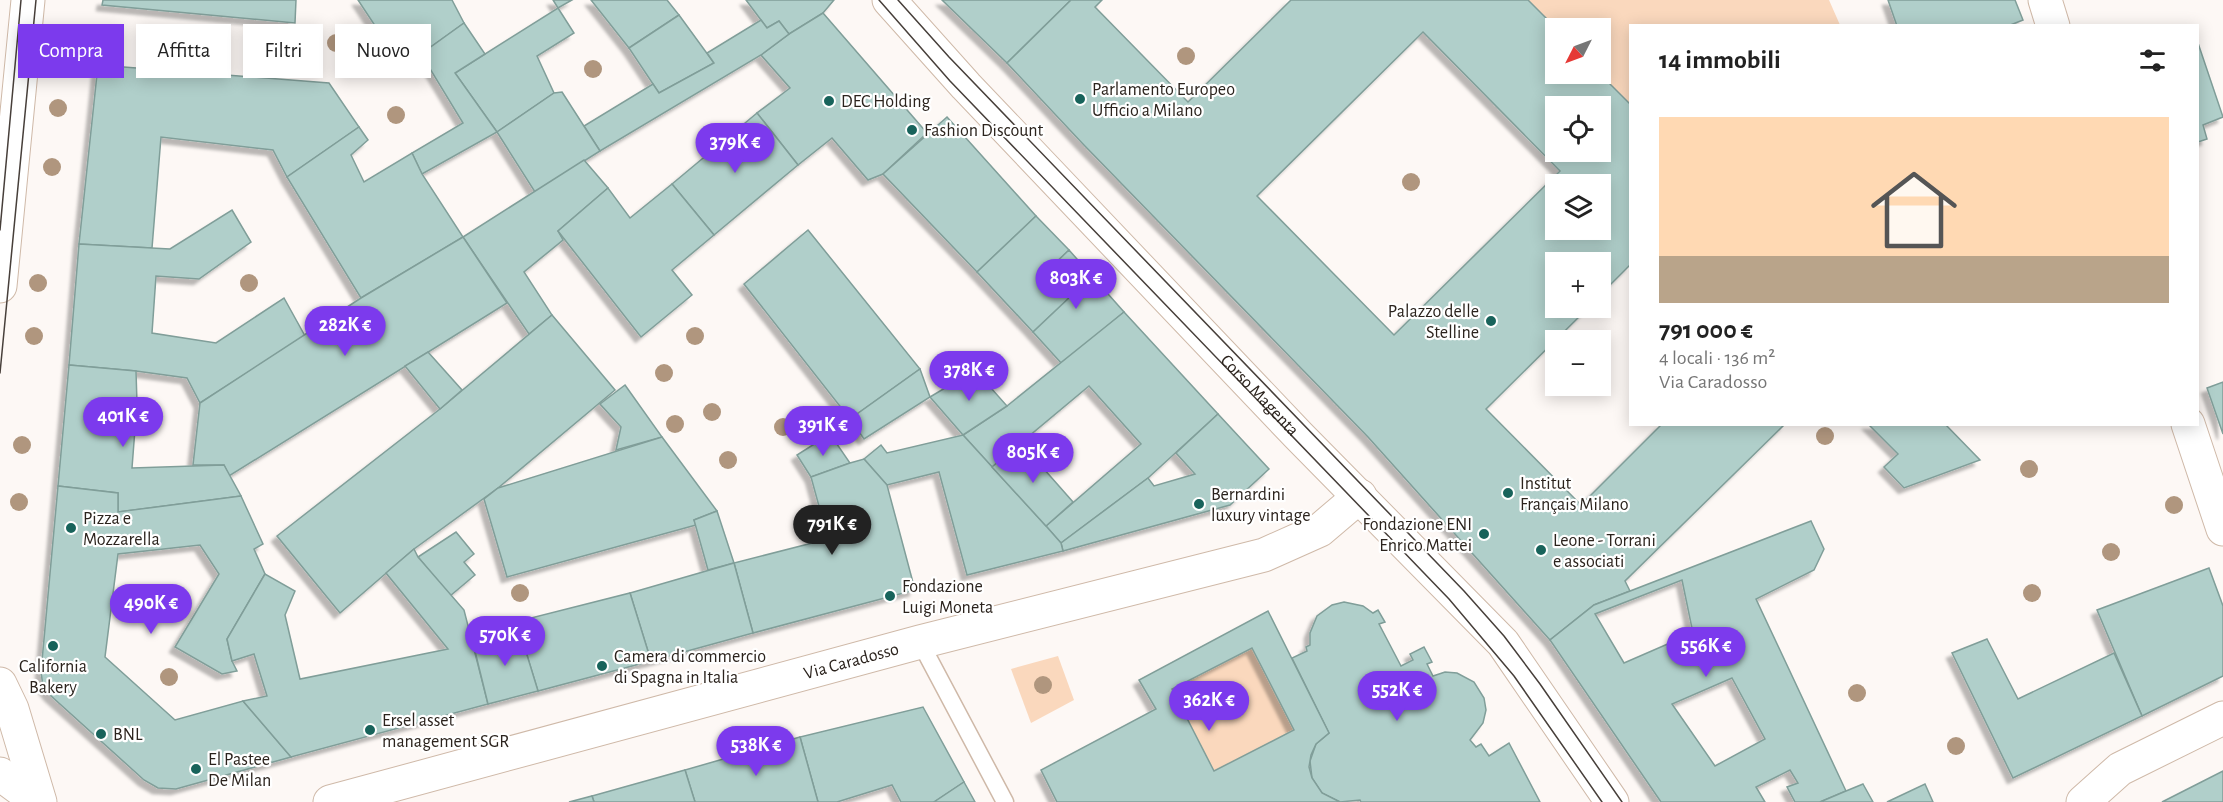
<!DOCTYPE html>
<html lang="it">
<head>
<meta charset="utf-8">
<style>
  :root { --surface:#fff; --page:#f2f2f2; --text:#222; --muted:#767676; --accent:#7c3aed }
  body { margin:0; font-family:"Alegreya Sans",sans-serif; background:var(--page); color:var(--text); height:100vh; display:flex; flex-direction:column; font-size:22px; white-space:nowrap }
  * { box-sizing:border-box; margin:0 }
  p { font-size:20px; color:var(--muted) }
  .icon { flex:none; width:33px; height:33px; fill:none; stroke:currentColor; stroke-width:2; stroke-linecap:round; stroke-linejoin:round }
  .map { position:relative; flex:1; overflow:hidden }
  .details { position:absolute; left:1629px; top:24px; width:570px; height:402px; display:flex; flex-direction:column; background:var(--surface); border-radius:0px; box-shadow:0 3px 15px #0003 }
  .details>* { flex:none }
  .hud { position:absolute; left:18px; top:24px; width:570px; height:54px; display:flex; gap:12px }
  .needle { width:39px; rotate:228deg }
  .tools { position:absolute; left:1545px; top:18px; display:grid; gap:12px }
  .tools a { display:grid; place-items:center; width:66px; height:66px; border-radius:0px; background:var(--surface); box-shadow:0 3px 15px #0003; font-size:30px }
  .price { position:absolute; translate:-50% -51px; padding:0 14px; border-radius:21px; background:var(--accent); color:#fff; font-size:20px; line-height:39px; filter:drop-shadow(0 2px 3px #0008) }
  .price::after { content:''; position:absolute; left:50%; top:36px; width:18px; height:14px; margin-left:-9px; background:inherit; clip-path:polygon(0 0,100% 0,50% 100%) }
  .price.on { background:#222; color:#fff }
  ul { padding:0; list-style:none }
  li { display:grid; align-content:center; gap:12px; height:318px; padding:0 30px }
  li span { display:grid; place-items:center; height:186px; border-radius:0px; color:#555 }
  li>.icon { margin-inline-start:auto }
  span .icon { width:108px; height:108px; fill:#fffc; stroke-width:1 }
  li b { font-size:26px }
  h2 { display:flex; justify-content:space-between; align-items:center; height:72px; padding:0 30px; font-size:26px }
  .tag { padding:0 21px; border-radius:0px; background:var(--surface); box-shadow:0 3px 15px #0003; font-size:21px; line-height:54px }
  .tag.on { background:var(--accent); color:#fff }
  .map>svg:first-child { display:block }
</style>
</head>
<body>
<div class="map">
<svg width="2223" height="802" viewBox="0 0 2223 802">
  <defs>
    <filter id="shadow"><feDropShadow dx="-5.5" dy="5.5" stdDeviation="1.5" flood-color="#0004"/></filter>
  </defs>
  <rect width="100%" height="100%" fill="#fdf8f5"/>
  <g fill="#fad8bd">
    <polygon points="1528,0 1829,0 1840,25 1630,26 1630,104 1600,74 1600,28 1556,28"/>
    <polygon points="1252,648 1294,730 1214,771 1172,689"/>
    <polygon points="1058,656 1074,700 1031,723 1011,669"/>
  </g>
  <g fill="#b0cfca" stroke="#809e99" stroke-width="1.5" fill-rule="evenodd" filter="url(#shadow)">
    <polygon points="103,0 296,0 295,23 102,5"/>
    <polygon points="358,0 452,0 464,23 421,54 401,65"/>
    <polygon points="553,0 572,0 558,8"/>
    <polygon points="591,0 667,0 679,15 629,48"/>
    <polygon points="746,0 834,0 823,13 789,34 779,21 767,28"/>
    <polygon points="942,0 1071,0 1007,63"/>
    <path d="M 1071,0 L 1102,0 L 1095,7 L 1188,102 L 1291,0 L 1528,0 L 1556,28 L 1556,74 L 1600,74 L 1630,104 L 1630,265 L 1600,295 L 1600,262 L 1556,262 L 1556,308 L 1588,308 L 1486,409 L 1581,505 L 1662,424 L 1785,424 L 1625,581 L 1630,591 L 1594,605 L 1550,640 L 1368,437 L 1083,144 L 1007,63 ZM 1423,32 L 1560,171 L 1394,335 L 1257,196 ZM 1556,106 L 1600,106 L 1600,152 L 1556,152 ZM 1556,184 L 1600,184 L 1600,230 L 1556,230 Z"/>
    <polygon points="1888,0 2015,0 2023,20 2008,26 1897,26"/>
    <polygon points="558,8 574,33 537,56 554,93 497,132 455,73"/>
    <polygon points="823,13 927,133 883,174 868,180 832,138 798,165 757,113 790,88 761,55 789,34"/>
    <polygon points="679,15 714,63 659,93 629,48"/>
    <polygon points="761,20 767,28 779,21 789,34 761,55 600,151 584,126 653,84 659,93 714,63 707,53"/>
    <polygon points="464,23 485,54 455,73 497,132 422,174 412,153 463,123 421,54"/>
    <polygon points="2198,43 2223,117 2203,125 2207,139 2198,142"/>
    <polygon points="98,65 329,83 359,127 287,177 273,150 161,137 152,248 79,244"/>
    <polygon points="562,92 600,151 535,192 497,132 554,93"/>
    <polygon points="757,113 798,165 714,235 672,184"/>
    <polygon points="947,117 1036,216 977,272 883,174"/>
    <polygon points="359,127 368,140 351,155 364,182 412,153 422,174 463,237 361,298 287,177"/>
    <polygon points="584,160 608,188 558,231 563,240 524,272 552,315 529,334 463,237"/>
    <polygon points="672,184 714,235 672,270 692,295 641,337 558,231 608,188 630,218"/>
    <polygon points="232,210 251,242 199,279 156,276 152,333 216,343 284,298 305,336 200,403 187,378 136,371 69,365 79,244 170,249"/>
    <polygon points="1036,216 1069,250 1047,271 1070,297 1033,332 977,272"/>
    <polygon points="808,230 920,369 850,419 744,284"/>
    <polygon points="463,237 507,303 229,476 224,465 193,465 200,403 361,298"/>
    <polygon points="1069,250 1124,312 1062,364 1033,332 1070,297 1047,271"/>
    <polygon points="1124,312 1218,414 1148,478 1061,543 1046,526 1141,444 1089,386 992,467 963,435 1007,406"/>
    <polygon points="552,315 615,390 498,488 414,549 340,613 277,536 440,409"/>
    <polygon points="428,352 462,390 440,409 405,366"/>
    <polygon points="69,365 136,371 137,403 132,468 224,465 241,496 118,512 118,493 58,486"/>
    <polygon points="920,369 930,397 864,439 850,419"/>
    <polygon points="975,370 1007,406 963,435 930,397"/>
    <polygon points="2223,382 2223,434 2207,388"/>
    <polygon points="625,385 662,437 616,450 621,427 600,404"/>
    <polygon points="1218,414 1269,469 1230,505 1063,551 1061,543 1148,478 1154,486 1195,474 1176,453"/>
    <polygon points="1868,424 1945,424 1980,460 1904,488 1884,467 1898,454"/>
    <polygon points="830,434 850,463 811,477 797,455"/>
    <polygon points="963,435 1046,526 1061,543 1063,551 967,575 939,472 887,485 864,459 881,445 887,453"/>
    <polygon points="662,437 717,511 694,520 696,525 507,577 484,499 498,488"/>
    <polygon points="1021,443 1073,502 1046,526 992,467"/>
    <polygon points="864,459 887,485 915,590 753,633 734,563 828,539 811,477 850,463"/>
    <polygon points="58,486 118,493 118,512 241,496 263,544 254,549 265,574 227,639 232,661 237,671 222,674 175,647 219,574 200,545 118,554 105,657 175,720 243,701 291,757 176,789 158,788 144,780 50,695 43,686 41,672"/>
    <polygon points="717,511 734,563 708,570 694,520"/>
    <path d="M 1811,521 L 1824,549 L 1814,570 L 1756,599 L 1846,791 L 1820,802 L 1795,802 L 1787,787 L 1798,783 L 1790,770 L 1756,787 L 1765,802 L 1661,802 L 1550,640 L 1594,605 ZM 1682,580 L 1693,633 L 1624,663 L 1595,614 ZM 1732,678 L 1765,739 L 1715,766 L 1672,704 Z"/>
    <polygon points="456,532 474,554 464,562 475,575 450,596 418,557"/>
    <polygon points="414,549 418,557 464,610 488,704 291,757 243,701 267,696 254,654 232,661 227,639 265,574 295,591 285,615 300,679 448,649 386,573"/>
    <polygon points="734,563 753,633 651,661 630,593"/>
    <polygon points="2209,568 2223,606 2223,676 2142,716 2097,610"/>
    <polygon points="630,593 651,661 538,691 519,629 519,621"/>
    <polygon points="1344,602 1363,606 1373,613 1378,610 1385,622 1379,624 1401,666 1413,660 1410,654 1424,647 1432,662 1427,664 1433,676 1445,672 1457,673 1474,682 1484,698 1486,710 1483,723 1470,740 1476,747 1481,744 1489,756 1509,743 1540,802 1361,802 1360,800 1340,802 1322,793 1312,778 1310,761 1316,744 1329,733 1292,658 1307,651 1306,647 1310,645 1310,633 1317,616 1332,605"/>
    <path d="M 1268,611 L 1329,733 L 1316,744 L 1311,755 L 1309,767 L 1312,778 L 1322,793 L 1340,802 L 1057,802 L 1041,770 L 1156,709 L 1139,680 ZM 1252,648 L 1294,730 L 1214,771 L 1172,689 Z"/>
    <polygon points="519,629 538,691 488,704 473,643"/>
    <polygon points="1987,639 2018,699 2114,653 2142,716 2013,778 1952,653"/>
    <polygon points="923,707 964,782 934,802 901,802 892,785 837,802 818,802 800,737"/>
    <polygon points="800,737 818,802 695,802 685,770"/>
    <polygon points="685,770 695,802 594,802 592,796"/>
    <polygon points="2223,771 2223,802 2162,802"/>
    <polygon points="964,782 975,802 934,802"/>
    <polygon points="1863,784 1873,802 1820,802 1846,791"/>
    <polygon points="1925,784 1933,802 1887,802"/>
    <polygon points="592,796 594,802 569,802"/>
  </g>
  <g fill="none" stroke-linecap="round" stroke-linejoin="round">
    <g stroke="#cfb9a8" stroke-width="19">
      <polyline id="lane" points="920,642 1005,802"/>
    </g>
    <g stroke="#cfb9a8" stroke-width="35">
      <g id="street">
        <path id="s1" d="M 889,0 L 966,86 L 1299,436 L 1503,643 L 1612,802"/>
        <polyline points="2045,0 2053,26"/>
        <polyline points="0,286 28,0"/>
        <polyline points="2188,424 2223,529"/>
        <polyline points="0,684 12,709 40,802"/>
        <path id="s2" d="M 330,802 L 920,642 L 1264,555 L 1320,530 L 1360,496"/>
        <polyline points="2083,802 2120,769 2223,718"/>
      </g>
    </g>
    <g stroke="#cfb9a8" stroke-width="35">
      <polyline id="secondary" points="0,774 38,802"/>
    </g>
    <use href="#lane" stroke="#fff" stroke-width="16"/>
    <use href="#street" stroke="#fff" stroke-width="33"/>
    <use href="#secondary" stroke="#fff" stroke-width="33"/>
    <g stroke="#473f3a" stroke-width="1.5">
      <polyline points="879,0 950,81 1449,599 1514,676 1602,802"/>
      <polyline points="898,0 949,57 1464,591 1504,636 1540,684 1622,802"/>
      <polyline points="0,230 21,0"/>
      <polyline points="0,373 36,0"/>
    </g>
  </g>
  <g fill="#b0967e">
    <circle cx="336" cy="43" r="9"/>
    <circle cx="1186" cy="56" r="9"/>
    <circle cx="593" cy="69" r="9"/>
    <circle cx="58" cy="108" r="9"/>
    <circle cx="396" cy="115" r="9"/>
    <circle cx="52" cy="167" r="9"/>
    <circle cx="1411" cy="182" r="9"/>
    <circle cx="38" cy="283" r="9"/>
    <circle cx="249" cy="283" r="9"/>
    <circle cx="34" cy="336" r="9"/>
    <circle cx="695" cy="336" r="9"/>
    <circle cx="664" cy="373" r="9"/>
    <circle cx="712" cy="412" r="9"/>
    <circle cx="675" cy="424" r="9"/>
    <circle cx="783" cy="427" r="9"/>
    <circle cx="1825" cy="436" r="9"/>
    <circle cx="22" cy="445" r="9"/>
    <circle cx="728" cy="460" r="9"/>
    <circle cx="2029" cy="469" r="9"/>
    <circle cx="19" cy="502" r="9"/>
    <circle cx="2174" cy="505" r="9"/>
    <circle cx="2111" cy="552" r="9"/>
    <circle cx="520" cy="593" r="9"/>
    <circle cx="2032" cy="593" r="9"/>
    <circle cx="169" cy="677" r="9"/>
    <circle cx="1043" cy="685" r="9"/>
    <circle cx="1857" cy="693" r="9"/>
    <circle cx="1956" cy="746" r="9"/>
  </g>
  <g fill="#18635b" stroke="#fff" stroke-width="2">
    <circle cx="1080" cy="99" r="6"/>
    <circle cx="829" cy="101" r="6"/>
    <circle cx="912" cy="130" r="6"/>
    <circle cx="1491" cy="321" r="6"/>
    <circle cx="1508" cy="493" r="6"/>
    <circle cx="1199" cy="504" r="6"/>
    <circle cx="71" cy="528" r="6"/>
    <circle cx="1484" cy="534" r="6"/>
    <circle cx="1541" cy="550" r="6"/>
    <circle cx="890" cy="596" r="6"/>
    <circle cx="53" cy="646" r="6"/>
    <circle cx="602" cy="666" r="6"/>
    <circle cx="370" cy="730" r="6"/>
    <circle cx="101" cy="734" r="6"/>
    <circle cx="196" cy="769" r="6"/>
  </g>
  <g text-anchor="middle" stroke-width="4.5" stroke-linejoin="round" paint-order="stroke">
    <g font-size="18" fill="#2b231d" stroke="#fff" text-anchor="start">
      <text x="1092" y="95">Parlamento Europeo<tspan x="1092" dy="21">Ufficio a Milano</tspan></text>
      <text x="841" y="107">DEC Holding</text>
      <text x="924" y="136">Fashion Discount</text>
      <text x="1479" y="317" text-anchor="end">Palazzo delle<tspan x="1479" dy="21">Stelline</tspan></text>
      <text x="1520" y="489">Institut<tspan x="1520" dy="21">Français Milano</tspan></text>
      <text x="1211" y="500">Bernardini<tspan x="1211" dy="21">luxury vintage</tspan></text>
      <text x="83" y="524">Pizza e<tspan x="83" dy="21">Mozzarella</tspan></text>
      <text x="1472" y="530" text-anchor="end">Fondazione ENI<tspan x="1472" dy="21">Enrico Mattei</tspan></text>
      <text x="1553" y="546">Leone - Torrani<tspan x="1553" dy="21">e associati</tspan></text>
      <text x="902" y="592">Fondazione<tspan x="902" dy="21">Luigi Moneta</tspan></text>
      <text x="614" y="662">Camera di commercio<tspan x="614" dy="21">di Spagna in Italia</tspan></text>
      <text x="53" y="672" text-anchor="middle">California<tspan x="53" dy="21">Bakery</tspan></text>
      <text x="382" y="726">Ersel asset<tspan x="382" dy="21">management SGR</tspan></text>
      <text x="113" y="740">BNL</text>
      <text x="208" y="765">El Pastee<tspan x="208" dy="21">De Milan</tspan></text>
    </g>
    <g font-size="18" fill="#2b231d" stroke="#fff">
      <text dy="6" stroke="none"><textPath href="#s1" startOffset="542">Corso Magenta</textPath></text>
      <text dy="6" stroke="none"><textPath href="#s2" startOffset="540">Via Caradosso</textPath></text>
    </g>
  </g>
</svg>
<div class="tools">
<a><svg class="needle" viewBox="-14 -14 28 28"><path d="M0-13l5 13h-10z" fill="#e53935"/><path d="M0 13l5-13h-10z" fill="#767676"/></svg></a>
<a><svg class="icon" aria-label="locate" viewBox="0 0 24 24"><circle cx="12" cy="12" r="6"/><path d="M12 2v4M12 18v4M2 12h4M18 12h4"/></svg></a>
<a><svg class="icon" aria-label="layers" viewBox="0 0 24 24"><path d="M12 4l9 5-9 5-9-5zM3 14l9 5 9-5"/></svg></a>
<a>+</a>
<a>−</a>
</div>
<b class="price" style="left:735px;top:174px">379K €</b>
<b class="price" style="left:1076px;top:310px">803K €</b>
<b class="price" style="left:345px;top:357px">282K €</b>
<b class="price" style="left:969px;top:402px">378K €</b>
<b class="price" style="left:123px;top:448px">401K €</b>
<b class="price" style="left:823px;top:457px">391K €</b>
<b class="price" style="left:1033px;top:484px">805K €</b>
<b class="price on" style="left:832px;top:556px">791K €</b>
<b class="price" style="left:151px;top:635px">490K €</b>
<b class="price" style="left:505px;top:667px">570K €</b>
<b class="price" style="left:1706px;top:678px">556K €</b>
<b class="price" style="left:1397px;top:722px">552K €</b>
<b class="price" style="left:1209px;top:732px">362K €</b>
<b class="price" style="left:756px;top:777px">538K €</b>
<div class="hud">
<a class="tag on">Compra</a>
<a class="tag">Affitta</a>
<a class="tag">Filtri</a>
<a class="tag">Nuovo</a>
</div>
<section class="details">
<h2>14 immobili<svg class="icon" aria-label="filters" viewBox="0 0 24 24"><path d="M4 7h16M4 17h16"/><circle cx="9" cy="7" r="2"/><circle cx="15" cy="17" r="2"/></svg></h2>
<ul>
<li><span style="background:linear-gradient(#ffd9b3 75%,#b9a48a 0)"><svg class="icon" aria-label="home" viewBox="0 0 24 24"><path d="M3 11l9-7 9 7M6 9v11h12V9"/></svg></span><div><b>791 000 €</b><p>4 locali · 136 m²</p><p>Via Caradosso</p></div></li>
</ul>
</section>
</div>
</body>
</html>
